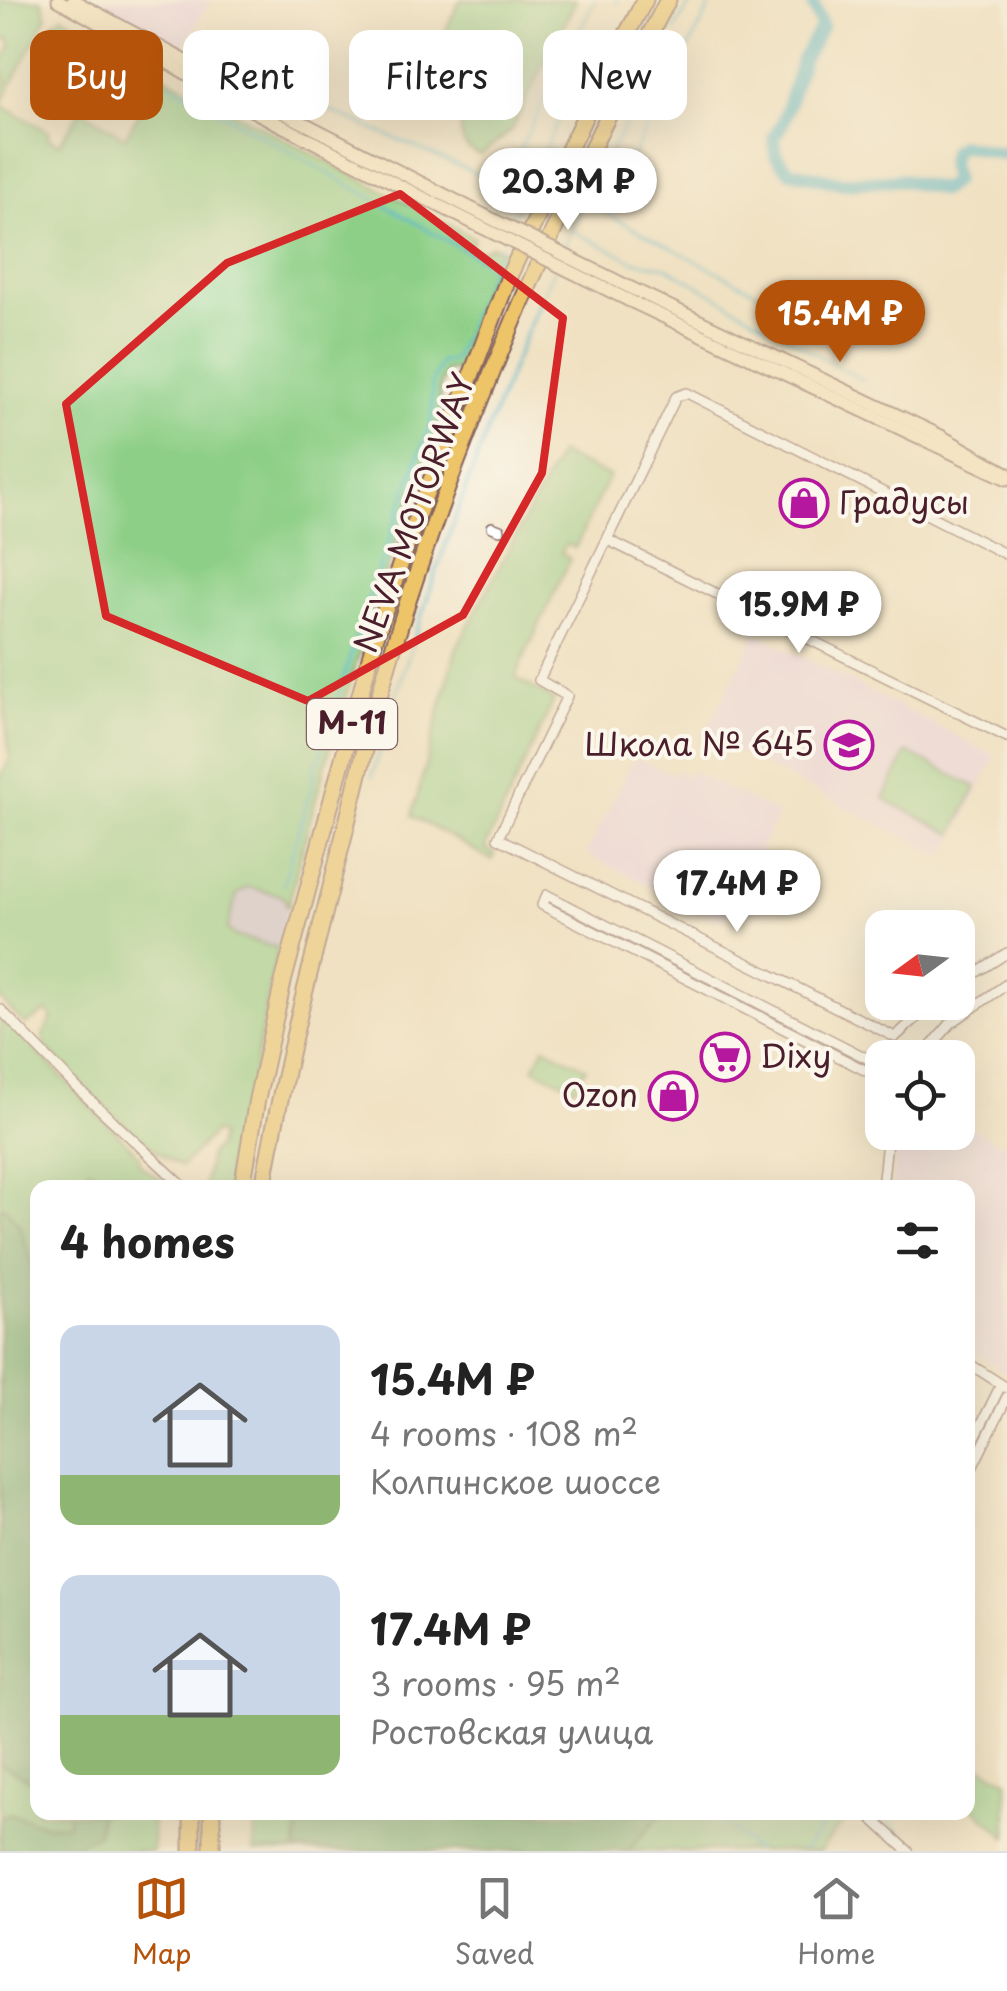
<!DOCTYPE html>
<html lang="en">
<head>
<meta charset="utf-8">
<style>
  :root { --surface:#fff; --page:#f2f2f2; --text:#222; --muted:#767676; --line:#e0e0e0; --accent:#b45309 }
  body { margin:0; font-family:"Playpen Sans",sans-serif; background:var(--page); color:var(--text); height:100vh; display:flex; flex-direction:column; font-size:38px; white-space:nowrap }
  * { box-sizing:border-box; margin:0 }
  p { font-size:32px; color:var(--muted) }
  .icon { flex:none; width:55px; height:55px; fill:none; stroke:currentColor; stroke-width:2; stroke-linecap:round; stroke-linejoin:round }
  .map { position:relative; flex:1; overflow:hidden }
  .panel { position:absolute; left:30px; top:1180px; width:945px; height:640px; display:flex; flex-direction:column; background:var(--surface); border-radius:20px; box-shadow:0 10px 40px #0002 }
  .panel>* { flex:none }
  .banner { position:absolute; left:30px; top:30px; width:948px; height:90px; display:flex; gap:20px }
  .needle { width:65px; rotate:255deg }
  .buttons { position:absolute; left:865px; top:910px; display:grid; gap:20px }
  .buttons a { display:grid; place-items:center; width:110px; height:110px; border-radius:20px; background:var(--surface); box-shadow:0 10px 40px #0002; font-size:50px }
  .price { position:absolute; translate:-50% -85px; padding:0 22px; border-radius:35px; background:#fff; color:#222; font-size:32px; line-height:65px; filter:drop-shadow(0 2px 5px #0008) }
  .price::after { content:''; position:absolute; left:50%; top:60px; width:30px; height:22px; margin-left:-15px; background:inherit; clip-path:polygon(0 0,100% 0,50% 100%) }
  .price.active { background:var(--accent); color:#fff }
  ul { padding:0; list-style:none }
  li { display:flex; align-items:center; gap:30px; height:250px; padding:0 30px }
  li span { display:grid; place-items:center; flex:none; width:280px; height:200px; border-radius:20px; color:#555 }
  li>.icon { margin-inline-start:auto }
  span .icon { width:120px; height:120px; fill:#fffc; stroke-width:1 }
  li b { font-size:42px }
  h2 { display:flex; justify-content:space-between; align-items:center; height:120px; padding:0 30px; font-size:42px }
  .pill { padding:0 35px; border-radius:20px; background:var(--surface); box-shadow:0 10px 40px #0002; font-size:35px; line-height:90px }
  .pill.active { background:var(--accent); color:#fff }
  .dock { display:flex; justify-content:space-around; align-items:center; height:140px; border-top:2px solid var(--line); background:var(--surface); font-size:28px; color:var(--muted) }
  .dock a { display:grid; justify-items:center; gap:5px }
  .dock .active { color:var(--accent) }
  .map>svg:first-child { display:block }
</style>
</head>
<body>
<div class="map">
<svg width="1007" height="1851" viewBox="0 0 1007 1851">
  <rect width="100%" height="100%" fill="#fbf7ec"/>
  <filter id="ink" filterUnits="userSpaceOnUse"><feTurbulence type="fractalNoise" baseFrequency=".01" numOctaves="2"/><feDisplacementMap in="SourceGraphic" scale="20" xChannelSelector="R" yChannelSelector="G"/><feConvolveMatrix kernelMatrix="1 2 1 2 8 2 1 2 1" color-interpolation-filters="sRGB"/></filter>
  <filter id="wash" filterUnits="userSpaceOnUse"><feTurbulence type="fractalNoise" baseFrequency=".0048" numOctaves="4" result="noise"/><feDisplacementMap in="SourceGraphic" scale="40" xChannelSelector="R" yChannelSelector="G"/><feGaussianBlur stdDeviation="2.25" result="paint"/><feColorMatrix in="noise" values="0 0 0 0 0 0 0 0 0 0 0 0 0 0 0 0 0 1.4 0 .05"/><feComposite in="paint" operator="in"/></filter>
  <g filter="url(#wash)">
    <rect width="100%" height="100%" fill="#f0e1c2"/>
    <g fill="#ebd1eb">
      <polygon points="93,0 211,0 183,46"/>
      <polygon points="756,633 996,756 944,857 705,735"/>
      <polygon points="635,757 672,775 675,770 687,777 690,770 778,814 724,923 586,854"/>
      <polygon points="958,1122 1007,1147 1007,1374 968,1347 968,1188 892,1187 896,1150 902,1133 958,1132"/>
    </g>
    <polygon fill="#cbbfd5" points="205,876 283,894 288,907 275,963 190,918"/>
    <g fill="#8dcf86" stroke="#6c7758" stroke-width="2.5">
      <path d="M 0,0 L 42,0 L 47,16 L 1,105 L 49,132 L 47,137 L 59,144 L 81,110 L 125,137 L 158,82 L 116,56 L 118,52 L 474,238 L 469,249 L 483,250 L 491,246 L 507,253 L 459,370 L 446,371 L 440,387 L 440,419 C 382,580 327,741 288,907 L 283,896 L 248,887 L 237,894 L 227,929 L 235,936 L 278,948 L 231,1187 L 204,1187 L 210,1153 L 217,1148 L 220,1135 L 214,1132 L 181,1167 C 129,1136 88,1090 45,1047 L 43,1035 L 52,1018 L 47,1011 L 25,1025 L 0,999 L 0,778 L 10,759 L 0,669 L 0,91 L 7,81 L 1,67 L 11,45 L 9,39 L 0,38 Z"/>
      <path d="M 460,0 L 576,0 L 511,131 L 480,155 C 445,142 467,110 473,85 L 446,60 L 439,45 Z"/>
      <path d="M 63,16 L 101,39 L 99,48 L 102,49 C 88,75 52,85 43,50 L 55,21 Z"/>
      <polygon points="559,454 609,476 575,548 566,544 561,553 570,559 515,677 554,700 485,848 495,854 492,860 412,816 456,649"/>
      <polygon points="907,752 976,787 953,834 884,799"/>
      <polygon points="0,1014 139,1155 140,1165 172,1187 115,1187 89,1168 79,1187 38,1188 37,1279 20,1226 6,1208 0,1207"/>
      <polygon points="544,1047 586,1068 575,1088 534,1068"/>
      <polygon points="968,1760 1007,1780 1007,1838 968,1802"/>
      <polygon points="0,1764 37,1783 38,1812 69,1813 67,1824 45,1825 8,1813 0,1819"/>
      <polygon points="100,1813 151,1813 153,1851 66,1851 98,1833"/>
      <polygon points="256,1813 298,1813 296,1851 254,1851"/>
      <polygon points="662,1813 851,1813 819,1851 628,1851"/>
    </g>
    <g fill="#72b273" stroke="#5e684f" stroke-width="2.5">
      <polygon points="0,1207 6,1208 20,1226 37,1279 37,1783 0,1764"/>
      <polygon points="8,1813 45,1825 66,1824 69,1813 100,1813 98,1833 66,1851 0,1851 0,1819"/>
      <polygon points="298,1813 298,1812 662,1813 628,1851 296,1851"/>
    </g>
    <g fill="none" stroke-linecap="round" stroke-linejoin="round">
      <g stroke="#4ab2c9" stroke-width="2.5">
        <polyline points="617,2 617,0"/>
        <polyline points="710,7 603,212 808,319"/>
        <polyline points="674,31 692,0"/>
        <polyline points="119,55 492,266"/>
        <polyline points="253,78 523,193"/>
        <polyline points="519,151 595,0"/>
        <polyline points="510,223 601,30"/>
        <polyline points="571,230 634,261 666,267 862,380"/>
        <polyline points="563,248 582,205 660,60"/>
        <path d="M 372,776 C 422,603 481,434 554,269"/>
        <polyline points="283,886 313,780 314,766 318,763 360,624 432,418 432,383 441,362 453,361 501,245"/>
        <polyline points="713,1812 756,1851"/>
        <polyline points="878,1812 920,1851"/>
        <polyline points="802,1851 834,1812"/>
      </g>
      <polyline stroke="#4ab2c9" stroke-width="14" points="811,0 822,26 802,61 783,122 774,137 776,156 789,171 841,183 902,180 942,190 954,181 950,164 953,151 961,145 1007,155"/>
    </g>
  </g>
  <g filter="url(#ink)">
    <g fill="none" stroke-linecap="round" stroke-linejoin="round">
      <g stroke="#846360" stroke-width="12">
        <g id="minor">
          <polyline points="492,527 500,530"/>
          <polyline points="608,540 1007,737"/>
          <polyline points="958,984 1007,953"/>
          <polyline points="934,1002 895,1037 498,838 567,696 539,680 676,397 687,393 1007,555"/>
          <polyline points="0,1009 76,1087 185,1188"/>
          <polyline points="921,1058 951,1023 1007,984"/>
          <polyline points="882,1066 547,895 542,905 882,1079"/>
          <polyline points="882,1188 888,1132"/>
          <polyline points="968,1363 1007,1388"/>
          <polyline points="968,1451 1001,1385"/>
          <polyline points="968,1476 1007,1397"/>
          <polyline points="865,1812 908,1851"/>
        </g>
      </g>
      <g stroke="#846360" stroke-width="15">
        <g id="secondary">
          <polyline points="58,0 241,105 479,226"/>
          <polyline points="73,0 247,94 484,215"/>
          <polyline points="633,289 941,436 1007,473"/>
          <polyline points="628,300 1007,479"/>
        </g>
      </g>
      <g stroke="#846360" stroke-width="19">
        <g id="motorway">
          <polyline points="242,1188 257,1099 283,982 375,639 413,527 510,274 600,84 645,0"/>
          <path d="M 263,1188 C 281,1083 307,981 333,879 C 353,801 370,722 394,645 C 461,428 560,200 668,0"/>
          <polyline points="192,1812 192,1851"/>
          <polyline points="212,1812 212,1851"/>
        </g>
      </g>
      <use href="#minor" stroke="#fff" stroke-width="9"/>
      <use href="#secondary" stroke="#f8e7c3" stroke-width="11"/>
      <use href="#motorway" stroke="#eec469" stroke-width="15"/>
      <g stroke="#846360" stroke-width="15" stroke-linecap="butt">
        <g id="secondary-bridge">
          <polyline points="484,215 633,289"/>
          <polyline points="479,226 628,300"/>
        </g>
      </g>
      <use href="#secondary-bridge" stroke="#f8e7c3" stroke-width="11"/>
    </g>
  </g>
  <path d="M0 0H1007V1851H0ZM 400,194 L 563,318 L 542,473 L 463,615 L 308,701 L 106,616 L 66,404 L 227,263 Z" fill="#f0e1c2" fill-opacity=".55" fill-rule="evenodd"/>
  <path fill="none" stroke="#d62828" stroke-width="8" stroke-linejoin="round" d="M 400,194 L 563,318 L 542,473 L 463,615 L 308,701 L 106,616 L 66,404 L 227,263 Z"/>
  <defs>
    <g id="shop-ring" transform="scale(2.5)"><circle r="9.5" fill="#fbf7ec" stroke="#b5179e" stroke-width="1.5"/><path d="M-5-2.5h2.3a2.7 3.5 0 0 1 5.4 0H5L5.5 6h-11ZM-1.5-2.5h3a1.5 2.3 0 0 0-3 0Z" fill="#b5179e"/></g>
    <g id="school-ring" transform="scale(2.5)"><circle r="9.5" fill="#fbf7ec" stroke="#b5179e" stroke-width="1.5"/><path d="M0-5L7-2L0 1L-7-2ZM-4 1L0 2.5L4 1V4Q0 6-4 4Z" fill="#b5179e"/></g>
    <g id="supermarket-ring" transform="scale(2.5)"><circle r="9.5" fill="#fbf7ec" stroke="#b5179e" stroke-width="1.5"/><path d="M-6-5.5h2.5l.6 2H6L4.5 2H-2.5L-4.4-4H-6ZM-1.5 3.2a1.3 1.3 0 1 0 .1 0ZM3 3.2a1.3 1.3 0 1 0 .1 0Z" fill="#b5179e"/></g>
  </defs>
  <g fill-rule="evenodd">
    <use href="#shop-ring" x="804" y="503"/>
    <use href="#school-ring" x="849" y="745"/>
    <use href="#supermarket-ring" x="725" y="1057"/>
    <use href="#shop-ring" x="673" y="1096"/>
  </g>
  <g text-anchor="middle" stroke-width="8" stroke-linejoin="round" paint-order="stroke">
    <rect fill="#fbf7ec" stroke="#7f6065" stroke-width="2.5" x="307" y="699" width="90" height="50" rx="8"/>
    <g font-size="30" font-weight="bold" fill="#4a1f2b">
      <text x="352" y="734">М-11</text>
    </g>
    <g font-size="32" fill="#4a1f2b" stroke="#fbf7ec" text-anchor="start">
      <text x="839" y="514">Градусы</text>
      <text x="814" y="756" text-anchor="end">Школа № 645</text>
      <text x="760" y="1068">Dixy</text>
      <text x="638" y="1107" text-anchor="end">Ozon</text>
    </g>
    <g font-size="32" fill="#4a1f2b" stroke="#fbf7ec">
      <text transform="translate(415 513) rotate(-70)" y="11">NEVA MOTORWAY</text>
    </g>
  </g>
</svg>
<div class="buttons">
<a><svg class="needle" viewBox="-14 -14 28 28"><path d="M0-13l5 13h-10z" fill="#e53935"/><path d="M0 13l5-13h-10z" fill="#767676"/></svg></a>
<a><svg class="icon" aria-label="locate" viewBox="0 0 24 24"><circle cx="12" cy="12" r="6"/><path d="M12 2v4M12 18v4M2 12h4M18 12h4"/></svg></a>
</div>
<b class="price" style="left:568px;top:233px">20.3M ₽</b>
<b class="price active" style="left:840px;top:365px">15.4M ₽</b>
<b class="price" style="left:799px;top:656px">15.9M ₽</b>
<b class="price" style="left:737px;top:935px">17.4M ₽</b>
<div class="banner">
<a class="pill active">Buy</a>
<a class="pill">Rent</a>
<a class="pill">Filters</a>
<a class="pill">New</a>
</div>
<section class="panel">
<h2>4 homes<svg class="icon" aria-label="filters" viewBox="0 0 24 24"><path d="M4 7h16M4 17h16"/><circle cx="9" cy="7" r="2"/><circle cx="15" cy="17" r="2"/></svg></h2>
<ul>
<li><span style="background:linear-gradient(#c9d6e8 75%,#8fb573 0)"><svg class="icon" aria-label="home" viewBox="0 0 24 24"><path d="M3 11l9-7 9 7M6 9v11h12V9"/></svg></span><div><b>15.4M ₽</b><p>4 rooms · 108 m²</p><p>Колпинское шоссе</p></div></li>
<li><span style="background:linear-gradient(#c9d6e8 70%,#8fb573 0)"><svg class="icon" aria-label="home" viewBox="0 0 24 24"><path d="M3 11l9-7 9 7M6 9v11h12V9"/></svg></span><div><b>17.4M ₽</b><p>3 rooms · 95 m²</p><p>Ростовская улица</p></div></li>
</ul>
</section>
</div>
<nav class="dock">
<a class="active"><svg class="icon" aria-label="map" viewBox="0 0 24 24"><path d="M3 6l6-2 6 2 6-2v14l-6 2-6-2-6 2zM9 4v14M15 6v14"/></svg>Map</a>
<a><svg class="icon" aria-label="saved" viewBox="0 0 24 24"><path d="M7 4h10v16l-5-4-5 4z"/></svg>Saved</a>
<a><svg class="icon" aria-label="home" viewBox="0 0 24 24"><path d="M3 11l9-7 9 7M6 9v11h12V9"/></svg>Home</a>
</nav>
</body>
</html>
